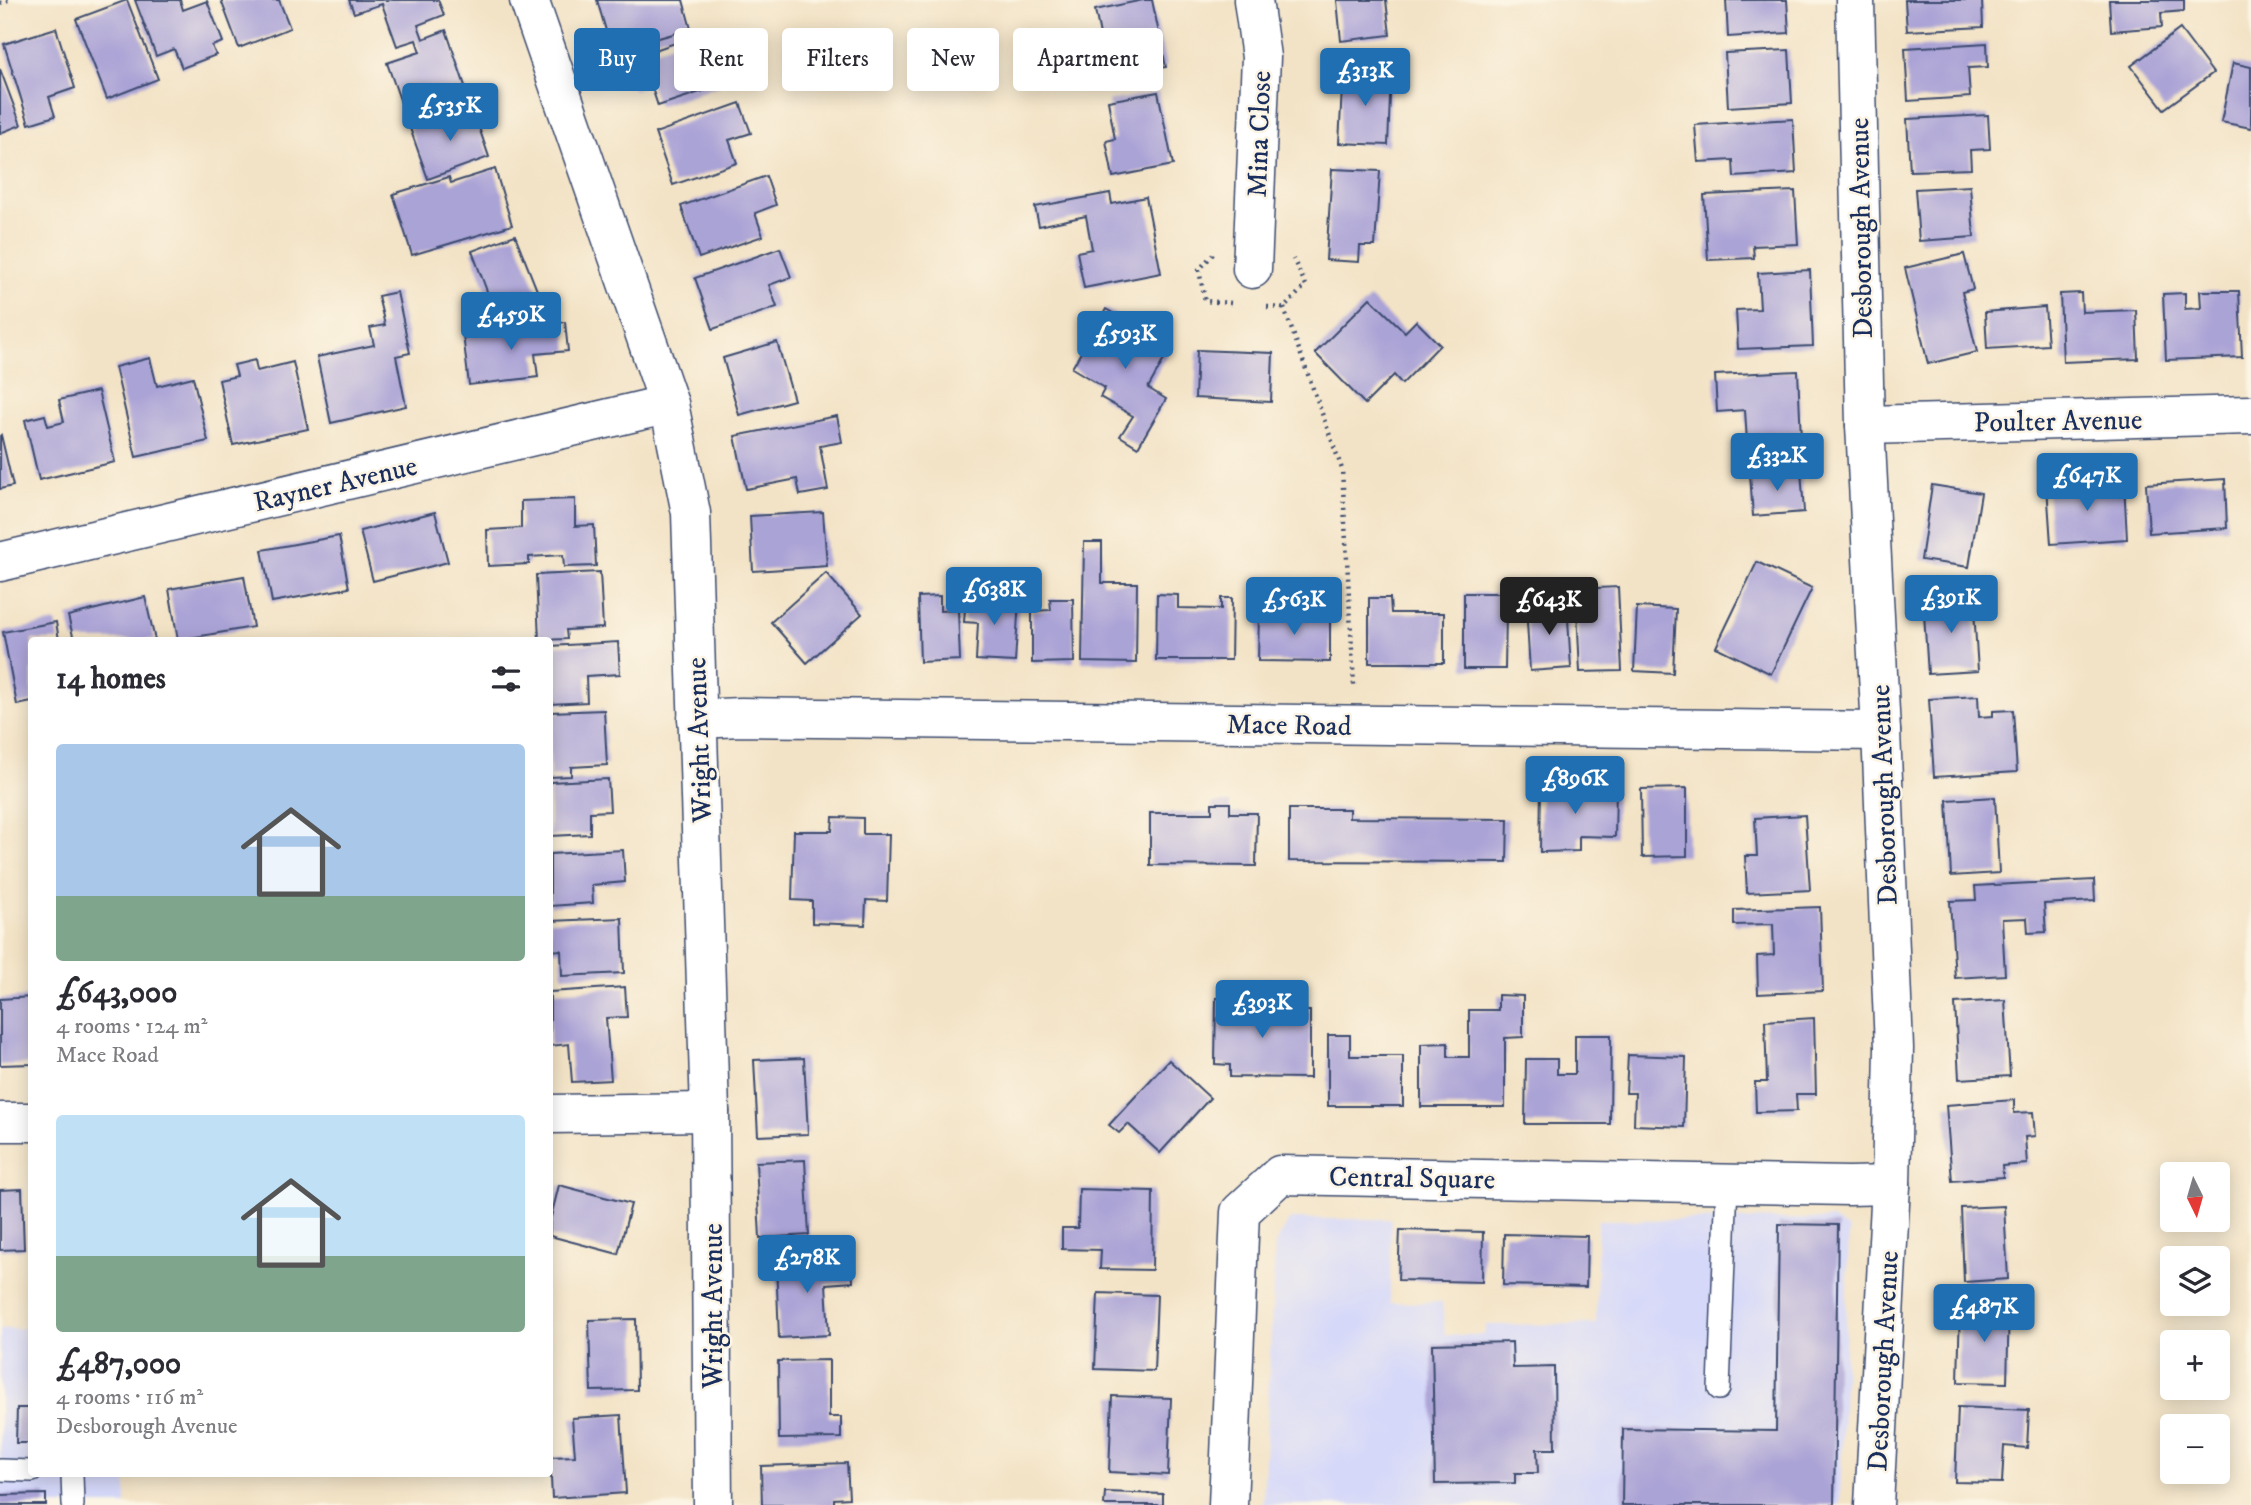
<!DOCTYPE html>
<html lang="en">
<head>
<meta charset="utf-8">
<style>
  :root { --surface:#fff; --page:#f7f7f7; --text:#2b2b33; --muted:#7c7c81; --accent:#1f6fb2 }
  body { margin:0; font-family:"IM FELL DW Pica",serif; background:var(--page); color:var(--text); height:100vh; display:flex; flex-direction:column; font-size:26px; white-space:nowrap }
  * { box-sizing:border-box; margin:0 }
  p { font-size:23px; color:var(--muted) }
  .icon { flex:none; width:38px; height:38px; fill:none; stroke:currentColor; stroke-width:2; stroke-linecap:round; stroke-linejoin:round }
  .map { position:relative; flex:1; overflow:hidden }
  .panel { position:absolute; left:28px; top:637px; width:525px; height:840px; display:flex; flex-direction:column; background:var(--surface); border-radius:7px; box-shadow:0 4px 18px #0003 }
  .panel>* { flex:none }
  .top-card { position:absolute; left:574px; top:28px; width:665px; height:63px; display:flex; gap:14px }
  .needle { width:46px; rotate:175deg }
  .fabs { position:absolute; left:2160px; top:1162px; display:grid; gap:14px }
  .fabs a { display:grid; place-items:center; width:70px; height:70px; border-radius:7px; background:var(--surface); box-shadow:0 4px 18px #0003; font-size:35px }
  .price { position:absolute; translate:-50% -60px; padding:0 16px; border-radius:7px; background:var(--accent); color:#fff; font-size:23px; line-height:46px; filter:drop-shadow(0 2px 4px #0008) }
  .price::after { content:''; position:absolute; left:50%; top:42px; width:21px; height:16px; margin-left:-10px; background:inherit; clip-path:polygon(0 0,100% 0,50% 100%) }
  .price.active { background:#222; color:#fff }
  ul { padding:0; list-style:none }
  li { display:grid; align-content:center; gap:14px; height:371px; padding:0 28px }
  li span { display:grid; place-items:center; height:217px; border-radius:7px; color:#555 }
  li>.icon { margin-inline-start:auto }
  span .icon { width:126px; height:126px; fill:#fffc; stroke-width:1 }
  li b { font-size:30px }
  h2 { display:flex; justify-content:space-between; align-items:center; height:84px; padding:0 28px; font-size:30px }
  .tag { padding:0 24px; border-radius:7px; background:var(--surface); box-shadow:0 4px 18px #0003; font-size:24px; line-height:63px }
  .tag.active { background:var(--accent); color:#fff }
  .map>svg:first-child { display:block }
</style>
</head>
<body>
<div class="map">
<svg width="2251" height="1505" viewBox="0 0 2251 1505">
  <rect width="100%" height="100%" fill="#fcf5e5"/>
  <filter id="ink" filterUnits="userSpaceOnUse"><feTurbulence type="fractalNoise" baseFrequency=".0143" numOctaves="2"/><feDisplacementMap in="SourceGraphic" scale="14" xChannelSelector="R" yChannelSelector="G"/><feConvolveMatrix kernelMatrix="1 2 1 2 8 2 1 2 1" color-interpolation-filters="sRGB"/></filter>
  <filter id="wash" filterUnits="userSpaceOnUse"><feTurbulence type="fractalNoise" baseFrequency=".00686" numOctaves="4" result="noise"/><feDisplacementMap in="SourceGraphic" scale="28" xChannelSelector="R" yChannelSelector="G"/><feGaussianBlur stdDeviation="1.57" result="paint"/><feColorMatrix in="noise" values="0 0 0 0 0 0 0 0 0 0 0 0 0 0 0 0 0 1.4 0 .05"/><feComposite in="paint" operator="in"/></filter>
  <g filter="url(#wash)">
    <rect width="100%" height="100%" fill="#f3e3c6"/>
    <g fill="#d5d8f9">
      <polygon points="1290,1219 1391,1219 1390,1303 1442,1302 1445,1335 1484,1335 1486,1325 1596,1324 1598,1220 1832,1219 1849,1230 1840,1505 1263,1505 1275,1244"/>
      <polygon points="31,1328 32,1474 126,1474 126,1505 0,1505 0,1329"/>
    </g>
    <g id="blocks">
      <g fill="#aaa3d6">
        <polygon points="127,0 158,79 107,99 76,19"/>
        <polygon points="135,0 180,0 183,10 207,1 223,42 212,46 216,55 182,68 174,49 156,56"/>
        <polygon points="221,0 279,0 290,28 239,48"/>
        <polygon points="349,0 438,0 444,15 418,25 423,39 446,30 467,92 405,114 387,63 420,52 416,40 397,46 382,4 354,13"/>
        <polygon points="597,0 683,0 691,29 612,51"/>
        <polygon points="1143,0 1152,0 1166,67 1109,78 1095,10"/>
        <polygon points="1337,0 1386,0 1390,35 1341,41"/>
        <polygon points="1726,0 1787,0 1789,33 1728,37"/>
        <polygon points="1905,0 1982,0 1983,27 1907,31"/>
        <polygon points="2109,0 2184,0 2184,11 2161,13 2162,27 2111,31"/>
        <polygon points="56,28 75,88 49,97 55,116 29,124 4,44"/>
        <polygon points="2180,29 2213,73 2164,109 2131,66"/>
        <polygon points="704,33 721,85 658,106 651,85 633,90 623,61"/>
        <polygon points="1987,43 1988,67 1968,68 1970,97 1908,101 1905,48"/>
        <polygon points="1789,50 1792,103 1728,107 1725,53"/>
        <polygon points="2233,63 2251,67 2251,128 2221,122"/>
        <polygon points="0,69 21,125 0,133"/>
        <polygon points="1343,70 1391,73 1388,145 1339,143"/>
        <polygon points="1158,92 1173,165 1113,177 1106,141 1115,139 1108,101"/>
        <polygon points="740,103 751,133 729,140 737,163 673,185 655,133"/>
        <polygon points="472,107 489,157 428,179 410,128"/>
        <polygon points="1988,115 1990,149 1970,150 1971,169 1910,171 1907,119"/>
        <polygon points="1793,119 1796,173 1734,177 1733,160 1698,162 1695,125"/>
        <polygon points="495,169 512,225 412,255 393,194 449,177 451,183"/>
        <polygon points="1332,169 1380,171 1375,246 1360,246 1359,262 1326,260"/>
        <polygon points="766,176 776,205 755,213 763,236 699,258 681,206"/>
        <polygon points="1970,186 1974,237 1919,241 1915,189"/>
        <polygon points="1795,191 1798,244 1753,246 1754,258 1708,260 1704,195"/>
        <polygon points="1110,193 1112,204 1146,197 1161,273 1084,288 1077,252 1092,249 1086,216 1039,226 1035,207"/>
        <polygon points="515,235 538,293 494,310 472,251"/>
        <polygon points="780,248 791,277 769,285 777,307 713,329 695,278"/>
        <polygon points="1964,254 1973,289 1962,292 1977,352 1928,364 1905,268"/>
        <polygon points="1810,270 1813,346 1738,349 1736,310 1760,309 1758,273"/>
        <polygon points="2200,291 2239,291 2242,357 2166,360 2163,294 2185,293 2185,309 2201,308"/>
        <polygon points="397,292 410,353 396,356 406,406 331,423 317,357 374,345 370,328 385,325 378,296"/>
        <polygon points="2081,293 2082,312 2136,310 2138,359 2063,362 2060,294"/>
        <polygon points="1370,298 1405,332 1416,321 1440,345 1402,384 1394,375 1365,404 1315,353"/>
        <polygon points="2045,307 2048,345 1987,349 1985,312"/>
        <polygon points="1106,309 1171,347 1148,388 1166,399 1138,447 1120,436 1133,416 1100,397 1105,388 1072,368"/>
        <polygon points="565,322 568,351 535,354 538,377 469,385 463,334"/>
        <polygon points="777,342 794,400 739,415 723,358"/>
        <polygon points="1197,350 1273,353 1271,402 1195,398"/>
        <polygon points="150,358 157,386 193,377 208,441 136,457 115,367"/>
        <polygon points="255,360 257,371 293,362 308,429 233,445 219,380 237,376 234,365"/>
        <polygon points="1798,371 1801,439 1747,442 1745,410 1717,412 1715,375"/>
        <polygon points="98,391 115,462 39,480 25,420 45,415 48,426 64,422 59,400"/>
        <polygon points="837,416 842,442 820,446 828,490 800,495 797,479 746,489 735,436"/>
        <polygon points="1,435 13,486 0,489 0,436"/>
        <polygon points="1801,470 1804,512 1753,516 1750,474"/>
        <polygon points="2225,479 2227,528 2149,533 2146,484"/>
        <polygon points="2124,482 2127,539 2051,544 2047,486"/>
        <polygon points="1932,485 1981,493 1969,567 1921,560"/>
        <polygon points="575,499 575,526 594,525 596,566 564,567 563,555 529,557 529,564 488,566 487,530 521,528 521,501"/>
        <polygon points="435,512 448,562 373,581 360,531"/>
        <polygon points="823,512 827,566 753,571 750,516"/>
        <polygon points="339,536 349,588 272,602 262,550"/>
        <polygon points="1084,542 1102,542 1102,583 1137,583 1136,663 1082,662"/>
        <polygon points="1757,562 1812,588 1771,674 1716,647"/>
        <polygon points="600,572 603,628 566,630 567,639 539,640 536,575"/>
        <polygon points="826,573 862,614 807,663 771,622"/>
        <polygon points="244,576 253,627 178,640 169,589"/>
        <polygon points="1618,587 1622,671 1580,672 1576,589"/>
        <polygon points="1464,593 1520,593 1520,612 1506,612 1505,669 1464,669"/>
        <polygon points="1157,594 1178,595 1178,608 1221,609 1221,598 1232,598 1231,660 1156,660"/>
        <polygon points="966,595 1019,599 1015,662 976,660 978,623 964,622"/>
        <polygon points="1973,595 1978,671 1928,674 1923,599"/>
        <polygon points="940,596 940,611 958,610 960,660 920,662 918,597"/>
        <polygon points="145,597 155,640 74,640 68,616"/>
        <polygon points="1369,598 1390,598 1391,613 1444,613 1444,663 1369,663"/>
        <polygon points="1050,599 1073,599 1074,662 1032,663 1032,611 1051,610"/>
        <polygon points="1567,603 1571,668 1530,671 1526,606"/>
        <polygon points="1637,607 1676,609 1673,673 1634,671"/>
        <polygon points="1259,612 1330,613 1330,662 1258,661"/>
        <polygon points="56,622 59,640 32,640 32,702 17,705 3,632"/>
        <polygon points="618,642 620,674 586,676 587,702 550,704 550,646"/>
        <polygon points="1978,696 1979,717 1993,716 1993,711 2013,710 2017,772 1934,777 1929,699"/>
        <polygon points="604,710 607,765 571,767 571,776 550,777 550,712"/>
        <polygon points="608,779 610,811 590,812 590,834 550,836 550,782"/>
        <polygon points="1541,787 1616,788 1615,837 1579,836 1579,851 1540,852"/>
        <polygon points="1687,788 1687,856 1642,857 1641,789"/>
        <polygon points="1995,797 1999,873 1951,876 1947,800"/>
        <polygon points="1212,803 1230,803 1230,813 1257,813 1256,866 1150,865 1150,813 1212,813"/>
        <polygon points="1289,809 1349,809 1349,818 1508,819 1507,862 1289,861"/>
        <polygon points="1805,815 1810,890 1747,893 1745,856 1757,856 1755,818"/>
        <polygon points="833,817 863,818 863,834 889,834 887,901 866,900 865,925 812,923 812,901 792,900 794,831 832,831"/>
        <polygon points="623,850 625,882 592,885 593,903 550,906 550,854"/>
        <polygon points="2094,880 2095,901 2044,904 2046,932 2028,933 2027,918 2002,919 2005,975 1955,978 1950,901 1976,900 1975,886"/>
        <polygon points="1820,907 1823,991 1758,994 1757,956 1774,955 1773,924 1734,925 1734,910"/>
        <polygon points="622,918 624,973 562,976 561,950 550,951 550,921"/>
        <polygon points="625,987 627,1017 606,1018 611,1080 572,1082 569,1044 550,1046 550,992"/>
        <polygon points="1498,995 1523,996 1523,1037 1505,1038 1505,1107 1421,1107 1421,1044 1448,1043 1448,1057 1469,1057 1469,1010 1498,1010"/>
        <polygon points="32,997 32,1064 0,1065 0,999"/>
        <polygon points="1216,998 1268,999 1269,1011 1310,1011 1310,1078 1230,1077 1230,1065 1215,1064"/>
        <polygon points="2005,1000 2010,1076 1959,1079 1955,1003"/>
        <polygon points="1814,1018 1816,1094 1796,1094 1797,1111 1756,1112 1755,1082 1767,1082 1765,1021"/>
        <polygon points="1328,1035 1350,1035 1350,1056 1403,1056 1403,1106 1328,1106"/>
        <polygon points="1575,1035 1611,1035 1610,1124 1525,1124 1526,1059 1557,1059 1557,1074 1575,1074"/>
        <polygon points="1628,1055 1686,1057 1684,1127 1634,1125 1635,1093 1626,1093"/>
        <polygon points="804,1058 808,1134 758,1136 754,1060"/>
        <polygon points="1169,1060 1210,1098 1160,1153 1128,1124 1119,1133 1109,1125"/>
        <polygon points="2014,1100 2014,1113 2033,1112 2035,1136 2025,1137 2027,1164 2002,1166 2003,1177 1952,1181 1946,1105"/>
        <polygon points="805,1160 809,1235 760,1238 756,1162"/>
        <polygon points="559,1185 631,1204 618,1254 550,1236 550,1221"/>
        <polygon points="22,1189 24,1249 0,1250 0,1190"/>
        <polygon points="1079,1189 1153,1191 1152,1270 1100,1269 1101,1250 1062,1249 1062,1228 1078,1228"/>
        <polygon points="2004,1206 2008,1279 1964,1282 1961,1208"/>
        <polygon points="1779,1224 1838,1225 1834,1505 1622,1505 1623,1429 1776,1431"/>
        <polygon points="1400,1230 1483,1232 1482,1282 1398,1280"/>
        <polygon points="1504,1234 1587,1236 1586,1287 1503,1285"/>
        <polygon points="852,1259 853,1282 826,1284 829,1335 779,1338 776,1262"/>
        <polygon points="1098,1293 1157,1295 1154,1371 1095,1369"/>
        <polygon points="1960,1306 2009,1307 2007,1383 1958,1382"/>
        <polygon points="636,1319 637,1390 591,1391 589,1320"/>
        <polygon points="1512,1342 1513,1368 1554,1367 1555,1449 1537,1449 1538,1473 1515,1473 1515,1483 1435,1484 1432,1344"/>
        <polygon points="829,1360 829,1417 841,1417 841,1438 779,1439 778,1361"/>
        <polygon points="1112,1396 1171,1398 1168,1475 1109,1472"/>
        <polygon points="1958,1407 2029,1410 2027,1448 2004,1446 2002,1483 1955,1482"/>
        <polygon points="17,1408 32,1408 32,1443 16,1443"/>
        <polygon points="621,1415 626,1493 552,1498 550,1457 575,1456 572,1418"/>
        <polygon points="847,1463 849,1498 834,1499 834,1505 762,1505 761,1466"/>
        <polygon points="1105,1492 1163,1494 1163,1505 1104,1505"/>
        <polygon points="46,1494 46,1505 0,1505 0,1495"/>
      </g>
    </g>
  </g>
  <g filter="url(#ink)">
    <use href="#blocks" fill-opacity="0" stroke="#3b4a6e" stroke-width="2"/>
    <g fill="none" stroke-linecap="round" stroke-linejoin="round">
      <g stroke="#3b4a6e" stroke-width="24">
        <g id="lane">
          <polyline points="1719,1389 1727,1183"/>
          <polyline points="0,1470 32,1471"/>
          <polyline points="72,1474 73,1505"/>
        </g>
      </g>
      <g stroke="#3b4a6e" stroke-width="41">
        <g id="street">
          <polyline points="529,0 669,404 691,513 710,1112 713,1505"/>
          <polyline points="1855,0 1865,425 1881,731 1894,1048 1891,1185 1874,1505"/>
          <polyline points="1252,269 1261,57 1253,0"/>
          <polyline points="1865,425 2251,415"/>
          <polyline points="0,562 669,404"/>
          <polyline points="697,719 741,717 1881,731"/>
          <polyline points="550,1114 710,1112"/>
          <polyline points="0,1122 32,1122"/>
          <polyline points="1228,1505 1240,1212 1280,1175 1849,1186 1891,1185"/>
        </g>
      </g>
      <g stroke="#3b4a6e" stroke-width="4.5" stroke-dasharray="2 5" stroke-linecap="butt">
        <polyline points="0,3 8,0"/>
        <polyline points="1213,254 1199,270 1205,301 1231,303"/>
        <polyline points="1267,307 1284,308 1306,285 1293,259"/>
        <polyline points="1284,308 1342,469 1354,686"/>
      </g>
      <use href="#lane" stroke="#fff" stroke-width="21"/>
      <use href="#street" stroke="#fff" stroke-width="38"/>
    </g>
  </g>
  <g text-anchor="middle" stroke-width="5" stroke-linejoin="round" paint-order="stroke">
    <g font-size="28" fill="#1b2f5e" stroke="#fcf5e5">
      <text transform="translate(1258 134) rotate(-88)" y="10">Mina Close</text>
      <text transform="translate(1860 228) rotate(-91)" y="10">Desborough Avenue</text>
      <text transform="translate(2058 420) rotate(-1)" y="10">Poulter Avenue</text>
      <text transform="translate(335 483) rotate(-13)" y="10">Rayner Avenue</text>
      <text transform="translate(1289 724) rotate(1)" y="10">Mace Road</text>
      <text transform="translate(698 740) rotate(-92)" y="10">Wright Avenue</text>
      <text transform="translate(1883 795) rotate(-92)" y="10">Desborough Avenue</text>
      <text transform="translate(1412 1177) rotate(1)" y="10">Central Square</text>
      <text transform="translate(712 1306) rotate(-90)" y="10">Wright Avenue</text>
      <text transform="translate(1882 1361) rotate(-87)" y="10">Desborough Avenue</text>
    </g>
  </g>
</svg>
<div class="fabs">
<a><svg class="needle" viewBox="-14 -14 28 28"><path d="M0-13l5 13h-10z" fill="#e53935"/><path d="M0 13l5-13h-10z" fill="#7c7c81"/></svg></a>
<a><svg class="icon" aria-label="layers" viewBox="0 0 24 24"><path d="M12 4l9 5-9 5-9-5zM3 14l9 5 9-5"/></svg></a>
<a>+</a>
<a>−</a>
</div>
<b class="price" style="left:1365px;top:108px">£313K</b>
<b class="price" style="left:450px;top:143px">£535K</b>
<b class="price" style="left:511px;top:352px">£459K</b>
<b class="price" style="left:1125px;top:371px">£593K</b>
<b class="price" style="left:1777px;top:493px">£332K</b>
<b class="price" style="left:2087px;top:513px">£647K</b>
<b class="price" style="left:994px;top:627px">£638K</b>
<b class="price" style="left:1951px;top:635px">£391K</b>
<b class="price" style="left:1294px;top:637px">£563K</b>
<b class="price active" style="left:1549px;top:637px">£643K</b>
<b class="price" style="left:1575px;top:816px">£896K</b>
<b class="price" style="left:1262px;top:1040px">£393K</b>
<b class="price" style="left:807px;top:1295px">£278K</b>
<b class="price" style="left:1984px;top:1344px">£487K</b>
<div class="top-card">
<a class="tag active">Buy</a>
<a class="tag">Rent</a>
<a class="tag">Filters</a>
<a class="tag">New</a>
<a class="tag">Apartment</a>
</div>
<section class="panel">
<h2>14 homes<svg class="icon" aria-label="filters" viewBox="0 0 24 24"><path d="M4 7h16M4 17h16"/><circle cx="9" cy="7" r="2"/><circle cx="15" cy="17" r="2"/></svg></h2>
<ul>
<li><span style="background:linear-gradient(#a9c7e8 70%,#7fa58c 0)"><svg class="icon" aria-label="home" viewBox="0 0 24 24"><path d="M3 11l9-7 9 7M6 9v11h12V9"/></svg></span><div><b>£643,000</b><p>4 rooms · 124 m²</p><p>Mace Road</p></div></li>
<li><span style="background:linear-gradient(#bfe0f5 65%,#7fa58c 0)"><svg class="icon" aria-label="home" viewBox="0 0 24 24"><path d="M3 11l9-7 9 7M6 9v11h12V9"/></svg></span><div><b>£487,000</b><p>4 rooms · 116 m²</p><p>Desborough Avenue</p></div></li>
</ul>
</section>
</div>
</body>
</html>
